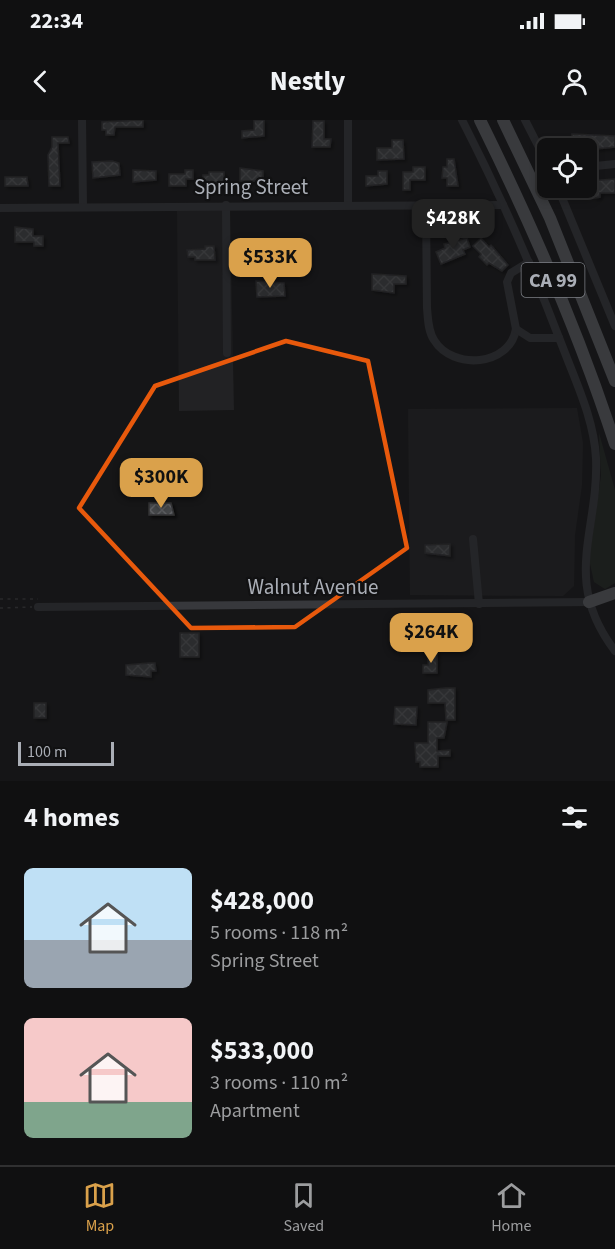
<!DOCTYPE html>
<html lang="en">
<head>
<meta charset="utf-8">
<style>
  :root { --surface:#101011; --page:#1e1e1f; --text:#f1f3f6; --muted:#9c9d9f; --line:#303031; --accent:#daa14b }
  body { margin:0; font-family:"Source Sans 3",sans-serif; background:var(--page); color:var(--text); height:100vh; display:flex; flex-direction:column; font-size:22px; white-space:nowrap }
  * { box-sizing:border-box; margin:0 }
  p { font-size:20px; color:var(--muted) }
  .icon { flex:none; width:33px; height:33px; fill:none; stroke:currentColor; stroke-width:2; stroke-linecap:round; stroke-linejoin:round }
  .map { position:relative; height:661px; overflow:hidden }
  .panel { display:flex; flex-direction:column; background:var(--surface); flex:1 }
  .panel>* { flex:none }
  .fabs { position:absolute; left:537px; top:18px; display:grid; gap:12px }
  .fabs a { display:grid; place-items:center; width:60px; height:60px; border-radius:9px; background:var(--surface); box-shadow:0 3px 9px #0003,0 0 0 2px var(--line); font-size:30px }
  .scale { position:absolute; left:18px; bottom:15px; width:96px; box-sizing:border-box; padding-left:6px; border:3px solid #aaaeb6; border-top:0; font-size:16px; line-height:21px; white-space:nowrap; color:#aaaeb6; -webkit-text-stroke:4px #111112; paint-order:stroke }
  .price { position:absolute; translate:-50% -51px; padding:0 14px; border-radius:12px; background:var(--accent); color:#111; font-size:20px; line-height:39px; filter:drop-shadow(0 2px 3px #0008) }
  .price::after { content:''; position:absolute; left:50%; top:36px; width:18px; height:14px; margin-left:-9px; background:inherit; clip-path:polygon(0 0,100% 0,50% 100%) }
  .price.active { background:#222; color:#fff }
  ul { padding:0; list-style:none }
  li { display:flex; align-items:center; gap:18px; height:150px; padding:0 24px }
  li span { display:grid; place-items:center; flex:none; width:168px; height:120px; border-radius:9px; color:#555 }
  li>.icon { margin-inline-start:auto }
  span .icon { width:72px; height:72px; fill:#fffc; stroke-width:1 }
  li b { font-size:26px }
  h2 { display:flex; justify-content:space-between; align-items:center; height:72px; padding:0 24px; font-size:26px }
  .status { display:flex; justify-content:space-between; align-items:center; height:42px; padding:0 30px; background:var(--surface); direction:ltr }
  .status svg { height:16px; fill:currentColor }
  header { display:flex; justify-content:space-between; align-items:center; height:78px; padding:0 24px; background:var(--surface); font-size:27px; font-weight:700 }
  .menu { display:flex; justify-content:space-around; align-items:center; height:84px; border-top:2px solid var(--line); background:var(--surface); font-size:16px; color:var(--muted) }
  .menu a { display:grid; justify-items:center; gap:3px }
  .menu .active { color:var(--accent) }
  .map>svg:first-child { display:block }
</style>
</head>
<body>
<div class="status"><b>22:34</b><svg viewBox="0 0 49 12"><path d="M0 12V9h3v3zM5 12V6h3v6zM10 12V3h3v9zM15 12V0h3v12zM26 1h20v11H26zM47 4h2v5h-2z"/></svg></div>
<header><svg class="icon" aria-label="back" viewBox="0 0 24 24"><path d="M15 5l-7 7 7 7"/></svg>Nestly<svg class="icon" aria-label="person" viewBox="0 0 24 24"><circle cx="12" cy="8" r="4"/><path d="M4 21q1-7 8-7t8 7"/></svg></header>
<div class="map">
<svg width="615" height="661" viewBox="0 0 615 661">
  <defs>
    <pattern id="building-cross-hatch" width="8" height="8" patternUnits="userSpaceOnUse" patternTransform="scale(1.5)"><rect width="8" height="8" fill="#45464a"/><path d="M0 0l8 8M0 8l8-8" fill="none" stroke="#5d5e62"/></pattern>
    <filter id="shadow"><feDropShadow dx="2.5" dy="2.5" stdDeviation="1.5" flood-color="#0009"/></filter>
  </defs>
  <rect width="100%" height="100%" fill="#161617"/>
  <g fill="#222224">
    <polygon points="230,90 234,290 179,291 177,91"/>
    <polygon points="577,288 583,323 582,365 575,415 574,466 563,476 410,475 408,289"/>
  </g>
  <polygon fill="#232923" points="599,313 615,370 615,463 605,469 594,462 589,439 601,356"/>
  <g fill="url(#building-cross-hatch)" stroke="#303033" stroke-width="1.5" filter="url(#shadow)">
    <polygon points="143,0 143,7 115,7 114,15 106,15 106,10 102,10 102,2"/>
    <polygon points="254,0 264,0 264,16 242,18 242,11 254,10"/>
    <polygon points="313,1 324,1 324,19 331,19 330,27 312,27"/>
    <polygon points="572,14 615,16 615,27 586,30 559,28 559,19 572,18"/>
    <polygon points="52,17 68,17 69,23 58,23 60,66 49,66 48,35 52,27"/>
    <polygon points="392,20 403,20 404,39 377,40 377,28 392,28"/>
    <polygon points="447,39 454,39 458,66 447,66 447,58 442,58 443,47 447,47"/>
    <polygon points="112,41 119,43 120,55 93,58 92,42"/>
    <polygon points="413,47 425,47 425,60 410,60 410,70 403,70 403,52 413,52"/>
    <polygon points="240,48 263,51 263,61 240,61"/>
    <polygon points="133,50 156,51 156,60 133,62"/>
    <polygon points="185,50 193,50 193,59 186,59 186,66 169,66 169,54 185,54"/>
    <polygon points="378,51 387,51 387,64 366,66 366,56 378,56"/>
    <polygon points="209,52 224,52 224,66 209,66 209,63 203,63 203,55 209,55"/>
    <polygon points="5,57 27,57 28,66 5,66"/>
    <polygon points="615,59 615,73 600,73 600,77 594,78 594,74 583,76 582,68 586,68 587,61"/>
    <polygon points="15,107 33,109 33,116 43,116 43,126 34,126 34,122 15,122"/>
    <polygon points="467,118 470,127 463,130 465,134 441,144 436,132 445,128 444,124"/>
    <polygon points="481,118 489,127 491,125 508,145 502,151 489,143 487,145 479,137 481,134 473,126"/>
    <polygon points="205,126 214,126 215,140 195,140 195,137 188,137 187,130 205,129"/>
    <polygon points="372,154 406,156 406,164 394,164 394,173 372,170"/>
    <polygon points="256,161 284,163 285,176 257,177"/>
    <polygon points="149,383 171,383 174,395 149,395"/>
    <polygon points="450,424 450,436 425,433 425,425"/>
    <rect x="180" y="513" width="19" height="24"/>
    <polygon points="428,532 437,532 437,553 423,553 423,545 428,545"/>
    <polygon points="149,543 155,543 156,551 151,551 151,557 126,555 126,545"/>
    <polygon points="445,568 455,568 455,600 446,600 445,583 428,583 428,570"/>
    <rect x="34" y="583" width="12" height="15"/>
    <polygon points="395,587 417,587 416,605 394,604"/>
    <polygon points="428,602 447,602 444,618 437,618 437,631 450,630 450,636 438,636 438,647 420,647 420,642 416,642 415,623 428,623"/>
  </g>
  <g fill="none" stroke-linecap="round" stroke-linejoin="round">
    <g stroke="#3e3f43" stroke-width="1.5" stroke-dasharray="3 4.5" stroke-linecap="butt">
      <polyline points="0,479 38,479"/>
      <polyline points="0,488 32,487"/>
    </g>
    <g stroke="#37383c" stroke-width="8">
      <polyline points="82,0 83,87"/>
      <path d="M 462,0 C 501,76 535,154 565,233 C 578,267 594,301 596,338 C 599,412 561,460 615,531"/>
      <polyline points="525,0 548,45"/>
      <polyline points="586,47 615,44"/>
      <polyline points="558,68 615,206"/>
      <polyline points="348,84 348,0"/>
      <polyline points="226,85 227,233"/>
      <path d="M 426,85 L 427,188 C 428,199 428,211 434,220 C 453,251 510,246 516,209"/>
      <polyline points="0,88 503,85"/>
      <polyline points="529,142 511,153 507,162 516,209 530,218 559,218"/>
      <polyline points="473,419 479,484"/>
      <polyline points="38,487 589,482"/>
    </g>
    <g stroke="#64676c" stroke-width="12">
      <path d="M 480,0 C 532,105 579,213 615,324"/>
      <polyline points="503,0 550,98 615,261"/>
      <polyline points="589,482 615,473"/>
    </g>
  </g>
  <path d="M0 0H615V661H0ZM 286,221 L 368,241 L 407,428 L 295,507 L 191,508 L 79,388 L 155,266 Z" fill="#161617" fill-opacity=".55" fill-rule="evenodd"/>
  <path fill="none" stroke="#e8590c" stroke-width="4.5" stroke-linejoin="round" d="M 286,221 L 368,241 L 407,428 L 295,507 L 191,508 L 79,388 L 155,266 Z"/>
  <g text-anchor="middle" stroke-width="4.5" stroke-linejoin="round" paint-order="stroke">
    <rect fill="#111112" stroke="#7c7f85" stroke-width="1.5" x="521.5" y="143" width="63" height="34" rx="4.5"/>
    <g font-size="20" font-weight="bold" fill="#aaaeb6">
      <text x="553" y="167">CA 99</text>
    </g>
    <g font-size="21" fill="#aaaeb6" stroke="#111112">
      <text x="251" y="74">Spring Street</text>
      <text x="313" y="474">Walnut Avenue</text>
    </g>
  </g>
</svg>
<div class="fabs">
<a><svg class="icon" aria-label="locate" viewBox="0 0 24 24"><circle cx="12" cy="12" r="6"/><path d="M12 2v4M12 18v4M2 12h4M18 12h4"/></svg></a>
</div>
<div class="scale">100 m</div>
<b class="price active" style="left:453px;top:130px">$428K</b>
<b class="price" style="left:270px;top:169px">$533K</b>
<b class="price" style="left:161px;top:389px">$300K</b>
<b class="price" style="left:431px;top:544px">$264K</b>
</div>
<section class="panel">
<h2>4 homes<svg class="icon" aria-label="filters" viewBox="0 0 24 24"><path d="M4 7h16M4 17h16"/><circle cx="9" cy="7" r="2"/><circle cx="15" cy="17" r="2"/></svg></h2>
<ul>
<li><span style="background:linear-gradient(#bfe0f5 60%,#9aa5b1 0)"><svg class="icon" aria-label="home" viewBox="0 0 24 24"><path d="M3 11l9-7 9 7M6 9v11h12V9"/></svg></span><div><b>$428,000</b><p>5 rooms · 118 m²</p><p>Spring Street</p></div></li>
<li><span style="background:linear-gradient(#f6c9c9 70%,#7fa58c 0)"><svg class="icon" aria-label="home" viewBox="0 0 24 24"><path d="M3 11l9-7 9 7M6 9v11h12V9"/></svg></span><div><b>$533,000</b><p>3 rooms · 110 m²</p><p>Apartment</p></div></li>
</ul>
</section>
<nav class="menu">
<a class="active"><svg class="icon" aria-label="map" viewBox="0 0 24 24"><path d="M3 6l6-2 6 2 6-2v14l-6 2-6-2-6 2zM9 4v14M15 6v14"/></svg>Map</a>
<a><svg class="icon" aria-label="saved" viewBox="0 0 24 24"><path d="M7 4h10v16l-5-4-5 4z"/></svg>Saved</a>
<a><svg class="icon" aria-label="home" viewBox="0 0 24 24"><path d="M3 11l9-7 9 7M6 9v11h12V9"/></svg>Home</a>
</nav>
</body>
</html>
